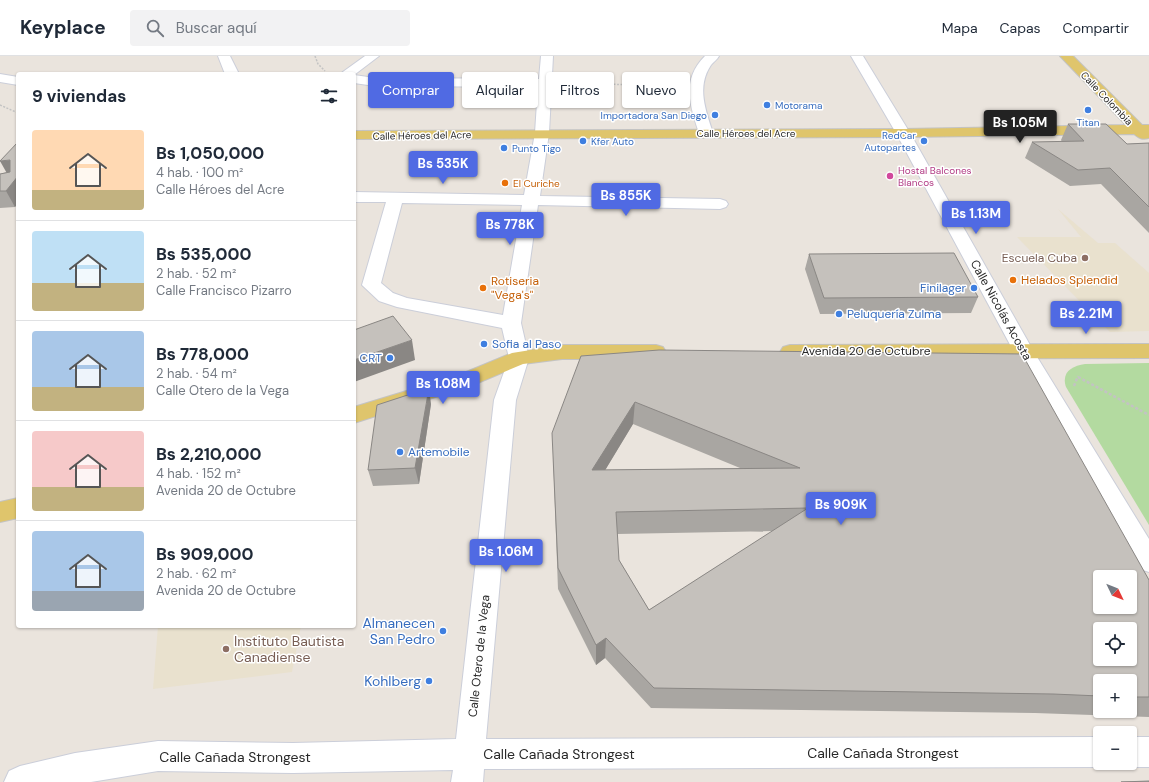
<!DOCTYPE html>
<html lang="es">
<head>
<meta charset="utf-8">
<style>
  :root { --surface:#fff; --page:#f2f2f3; --text:#1f2937; --muted:#747a83; --line:#e0e1e3; --accent:#506ae3 }
  body { margin:0; font-family:"DM Sans",sans-serif; background:var(--page); color:var(--text); height:100vh; display:flex; flex-direction:column; font-size:15px; white-space:nowrap }
  * { box-sizing:border-box; margin:0 }
  p { font-size:13px; color:var(--muted) }
  .icon { flex:none; width:22px; height:22px; fill:none; stroke:currentColor; stroke-width:2; stroke-linecap:round; stroke-linejoin:round }
  .map { position:relative; flex:1; overflow:hidden }
  .sheet { position:absolute; left:16px; top:16px; width:340px; height:556px; display:flex; flex-direction:column; background:var(--surface); border-radius:4px; box-shadow:0 1px 3px #0004 }
  .sheet>* { flex:none }
  .top-card { position:absolute; left:368px; top:16px; width:380px; height:36px; display:flex; gap:8px }
  .needle { width:26px; rotate:133deg }
  .buttons { position:absolute; left:1093px; top:514px; display:grid; gap:8px }
  .buttons a { display:grid; place-items:center; width:44px; height:44px; border-radius:4px; background:var(--surface); box-shadow:0 1px 3px #0004; font-size:20px }
  .price { position:absolute; translate:-50% -34px; padding:0 9px; border-radius:4px; background:var(--accent); color:#fff; font-size:13px; line-height:26px; filter:drop-shadow(0 1px 2px #0008) }
  .price::after { content:''; position:absolute; left:50%; top:24px; width:12px; height:9px; margin-left:-6px; background:inherit; clip-path:polygon(0 0,100% 0,50% 100%) }
  .price.selected { background:#222; color:#fff }
  ul { padding:0; list-style:none }
  li { display:flex; align-items:center; gap:12px; height:100px; padding:0 16px }
  li+li { border-top:1px solid var(--line) }
  li span { display:grid; place-items:center; flex:none; width:112px; height:80px; border-radius:4px; color:#555 }
  li>.icon { margin-inline-start:auto }
  span .icon { width:48px; height:48px; fill:#fffc; stroke-width:1 }
  li b { font-size:17px }
  h2 { display:flex; justify-content:space-between; align-items:center; height:48px; padding:0 16px; font-size:17px }
  .pill { padding:0 14px; border-radius:4px; background:var(--surface); box-shadow:0 1px 3px #0004; font-size:14px; line-height:36px }
  .pill.selected { background:var(--accent); color:#fff }
  header { display:flex; align-items:center; gap:24px; box-sizing:border-box; height:56px; padding:0 20px; background:var(--surface); border-bottom:1px solid var(--line) }
  header strong { font-size:19px }
  nav { display:flex; gap:22px; margin-inline-start:auto; font-size:14px }
  .search { width:280px; height:36px; background:var(--page); display:flex; align-items:center; gap:10px; box-sizing:border-box; padding:0 14px; border-radius:4px; color:var(--muted); font-size:15px }
  .map>svg:first-child { display:block }
</style>
</head>
<body>
<header>
<strong>Keyplace</strong>
<div class="search"><svg class="icon" aria-label="search" viewBox="0 0 24 24"><circle cx="10" cy="10" r="6"/><path d="M15 15l6 6"/></svg>Buscar aquí</div>
<nav><a>Mapa</a><a>Capas</a><a>Compartir</a></nav>
</header>
<div class="map">
<svg width="1149" height="726" viewBox="0 0 1149 726">
  <rect width="100%" height="100%" fill="#eae4dd"/>
  <g fill="#e9e1ce">
    <polygon points="1058,153 1098,187 1115,187 1149,217 1149,275 1110,276 1017,181 1081,181"/>
    <polygon points="158,570 301,570 292,616 153,633"/>
  </g>
  <path fill="#b3daa0" d="M 1149,307 L 1149,469 L 1066,331 C 1061,316 1072,310 1085,308 Z"/>
  <g fill="none" stroke-linecap="round" stroke-linejoin="round">
    <g stroke="#cbced9" stroke-width="2">
      <g id="minor">
        <polygon points="218,0 230,0 239,18 225,18"/>
        <path d="M 365,0 L 379,0 L 354,19 L 375,22 L 539,23 L 541,0 L 553,0 L 549,77 L 540,140 L 720,143 L 726,145 L 728,148 L 726,151 L 720,153 L 538,149 L 521,267 L 529,302 L 516,344 L 486,683 L 1100,681 L 1100,707 L 1110,707 L 1100,711 L 484,713 L 483,726 L 451,726 L 453,714 L 293,717 L 158,715 L 91,726 L 4,726 L 9,715 L 20,710 L 75,697 L 158,685 L 293,687 L 456,683 L 494,344 L 509,302 L 502,272 L 397,251 L 379,245 L 362,229 L 386,146 L 354,146 L 354,136 L 524,139 L 535,77 L 538,31 L 375,30 L 354,27 L 354,18 L 340,18 ZM 402,147 L 522,149 L 503,259 L 407,242 L 393,237 L 381,227 Z"/>
        <path d="M 705,0 L 719,0 C 717,4 713,6 711,9 C 696,31 706,55 713,77 L 711,80 L 706,81 L 701,80 L 699,77 C 690,49 681,24 705,0 Z"/>
        <polygon points="851,0 863,0 910,77 1034,296 1149,483 1149,516 1140,513 1014,296 896,77"/>
        <polygon points="0,18 18,21 18,29 0,26"/>
        <polygon points="1130,681 1149,681 1149,711 1130,711 1120,707 1130,707"/>
      </g>
    </g>
    <g stroke="#c3c3c3" stroke-width="2">
      <g id="major">
        <path d="M 1060,0 L 1073,0 L 1142,69 L 1149,69 L 1149,82 C 1142,84 1139,82 1134,78 L 903,81 L 354,83 L 354,75 L 903,73 L 1126,69 Z"/>
        <polygon points="1149,288 1149,302 790,303 783,301 780,296 783,291 790,289"/>
        <polygon points="562,289 656,289 663,291 666,296 663,301 656,303 562,303 523,308 473,329 354,367 354,351 459,319 512,297"/>
        <polygon points="18,442 18,462 0,466 0,446"/>
      </g>
    </g>
    <g stroke="#c3c3c3" stroke-width="1.5" stroke-dasharray="2 1.5" stroke-linecap="butt">
      <polyline points="315,0 318,8 325,15"/>
      <polyline points="568,27 673,30"/>
      <polyline points="0,49 18,57"/>
    </g>
    <g stroke="#c3c3c3" stroke-width="2.5" stroke-dasharray="3 2" stroke-linecap="butt">
      <polyline points="1078,321 1149,359"/>
      <polyline points="1074,330 1078,320"/>
    </g>
    <use href="#minor" fill="#fff" fill-rule="evenodd"/>
    <use href="#major" fill="#dfc56c" fill-rule="evenodd"/>
  </g>
  <g fill="#a9a6a2" fill-rule="evenodd">
    <polygon points="1068,68 1127,88 1149,87 1149,177 1101,128 1070,130 1025,102 1032,86 1062,86 1061,84"/>
    <polygon points="18,86 18,147 15,151 0,152 0,118 7,116"/>
    <polygon points="809,198 978,241 971,257 820,258 805,213"/>
    <path d="M 581,300 L 1134,498 L 1149,524 L 1149,661 L 1035,657 L 651,652 L 605,602 L 596,609 L 558,533 L 553,399 ZM 633,368 L 740,412 L 605,414 ZM 773,475 L 649,554 L 619,504 L 617,478 ZM 1100,625 L 1130,625 L 1130,655 L 1100,655 Z"/>
    <polygon points="431,348 419,428 373,430 368,414"/>
  </g>
  <g fill="#8a8784">
    <polygon points="10,104 18,118 9,121 0,105"/>
    <polygon points="18,120 18,147 15,151 6,135"/>
    <polygon points="412,284 415,304 354,326 354,304"/>
    <polygon points="429,332 431,348 419,428 415,412"/>
    <polygon points="635,346 633,368 592,436 592,414"/>
    <polygon points="606,582 605,602 596,609 596,589"/>
  </g>
  <g fill="#c5c1bc" stroke="#8a8784" fill-rule="evenodd">
    <polygon points="1068,68 1106,68 1127,88 1149,87 1149,151 1110,112 1078,114 1032,86 1084,85"/>
    <polygon points="18,86 18,120 6,135 0,135 0,118 10,116 10,104 0,105"/>
    <polygon points="954,197 978,241 824,242 809,198"/>
    <polygon points="393,260 412,284 354,304 354,274"/>
    <path d="M 659,294 L 1022,298 L 1149,524 L 1149,641 L 1130,641 L 1130,625 L 1100,625 L 1100,640 L 1053,638 L 654,632 L 606,582 L 596,589 L 558,512 L 552,377 L 581,300 ZM 635,346 L 800,412 L 592,414 ZM 808,452 L 649,554 L 619,504 L 616,456 ZM 1100,521 L 1130,521 L 1130,551 L 1100,551 ZM 1100,573 L 1130,573 L 1130,603 L 1100,603 Z"/>
    <polygon points="429,332 415,412 368,414 377,349"/>
    <polygon points="1149,725 1149,726 1121,726"/>
  </g>
  <g fill="#3f7fe0" stroke="#fff" stroke-width="1.5">
    <circle cx="767" cy="49" r="4"/>
    <circle cx="1088" cy="54" r="4"/>
    <circle cx="715" cy="59" r="4"/>
    <circle cx="583" cy="85" r="4"/>
    <circle cx="924" cy="85" r="4"/>
    <circle cx="504" cy="92" r="4"/>
    <circle cx="974" cy="232" r="4"/>
    <circle cx="839" cy="258" r="4"/>
    <circle cx="484" cy="288" r="4"/>
    <circle cx="390" cy="302" r="4"/>
    <circle cx="400" cy="396" r="4"/>
    <circle cx="443" cy="575" r="4"/>
    <circle cx="429" cy="625" r="4"/>
  </g>
  <circle fill="#d1479c" stroke="#fff" stroke-width="1.5" cx="890" cy="120" r="4"/>
  <g fill="#e8710a" stroke="#fff" stroke-width="1.5">
    <circle cx="505" cy="127" r="4"/>
    <circle cx="1013" cy="224" r="4"/>
    <circle cx="483" cy="232" r="4"/>
  </g>
  <g fill="#8d6e63" stroke="#fff" stroke-width="1.5">
    <circle cx="1085" cy="202" r="4"/>
    <circle cx="226" cy="593" r="4"/>
  </g>
  <g text-anchor="middle" stroke-width="3" stroke-linejoin="round" paint-order="stroke">
    <g font-size="10" fill="#292929" stroke="#fff">
      <text transform="translate(1107 42) rotate(46)" y="4">Calle Colombia</text>
      <text x="746" y="81">Calle Héroes del Acre</text>
      <text transform="translate(422 79) rotate(-1)" y="4">Calle Héroes del Acre</text>
    </g>
    <g font-size="10" fill="#366cbe" stroke="#fff" text-anchor="start">
      <text x="775" y="53">Motorama</text>
      <text x="707" y="63" text-anchor="end">Importadora San Diego</text>
      <text x="1088" y="70" text-anchor="middle">Titan</text>
      <text x="916" y="83" text-anchor="end">RedCar<tspan x="916" dy="12">Autopartes</tspan></text>
      <text x="591" y="89">Kfer Auto</text>
      <text x="512" y="96">Punto Tigo</text>
    </g>
    <g font-size="10" fill="#b23c85" stroke="#fff" text-anchor="start">
      <text x="898" y="118">Hostal Balcones<tspan x="898" dy="12">Blancos</tspan></text>
    </g>
    <g font-size="10" fill="#c56008" stroke="#fff" text-anchor="start">
      <text x="513" y="131">El Curiche</text>
    </g>
    <g font-size="12" fill="#785e54" stroke="#fff" text-anchor="end">
      <text x="1077" y="206">Escuela Cuba</text>
    </g>
    <g font-size="12" fill="#c56008" stroke="#fff" text-anchor="start">
      <text x="1021" y="228">Helados Splendid</text>
      <text x="491" y="229">Rotiseria<tspan x="491" dy="14">"Vega's"</tspan></text>
    </g>
    <g font-size="12" fill="#366cbe" stroke="#fff" text-anchor="start">
      <text x="966" y="236" text-anchor="end">Finilager</text>
      <text x="847" y="262">Peluquería Zulma</text>
      <text x="492" y="292">Sofia al Paso</text>
      <text x="382" y="306" text-anchor="end">CRT</text>
      <text x="408" y="400">Artemobile</text>
    </g>
    <g font-size="12" fill="#292929" stroke="#fff">
      <text transform="translate(1001 254) rotate(61)" y="4">Calle Nicolás Acosta</text>
      <text x="866" y="299">Avenida 20 de Octubre</text>
      <text transform="translate(479 600) rotate(-84)" y="4">Calle Otero de la Vega</text>
    </g>
    <g font-size="14" fill="#366cbe" stroke="#fff" text-anchor="end">
      <text x="435" y="572">Almanecen<tspan x="435" dy="16">San Pedro</tspan></text>
      <text x="421" y="630">Kohlberg</text>
    </g>
    <g font-size="14" fill="#785e54" stroke="#fff" text-anchor="start">
      <text x="234" y="590">Instituto Bautista<tspan x="234" dy="16">Canadiense</tspan></text>
    </g>
    <g font-size="14" fill="#292929" stroke="#fff">
      <text x="883" y="702">Calle Cañada Strongest</text>
      <text x="559" y="703">Calle Cañada Strongest</text>
      <text x="235" y="706">Calle Cañada Strongest</text>
    </g>
  </g>
</svg>
<div class="buttons">
<a><svg class="needle" viewBox="-14 -14 28 28"><path d="M0-13l5 13h-10z" fill="#e53935"/><path d="M0 13l5-13h-10z" fill="#747a83"/></svg></a>
<a><svg class="icon" aria-label="locate" viewBox="0 0 24 24"><circle cx="12" cy="12" r="6"/><path d="M12 2v4M12 18v4M2 12h4M18 12h4"/></svg></a>
<a>+</a>
<a>−</a>
</div>
<b class="price selected" style="left:1020px;top:88px">Bs 1.05M</b>
<b class="price" style="left:443px;top:129px">Bs 535K</b>
<b class="price" style="left:626px;top:161px">Bs 855K</b>
<b class="price" style="left:976px;top:179px">Bs 1.13M</b>
<b class="price" style="left:510px;top:190px">Bs 778K</b>
<b class="price" style="left:1086px;top:279px">Bs 2.21M</b>
<b class="price" style="left:443px;top:349px">Bs 1.08M</b>
<b class="price" style="left:841px;top:470px">Bs 909K</b>
<b class="price" style="left:506px;top:517px">Bs 1.06M</b>
<div class="top-card">
<a class="pill selected">Comprar</a>
<a class="pill">Alquilar</a>
<a class="pill">Filtros</a>
<a class="pill">Nuevo</a>
</div>
<section class="sheet">
<h2>9 viviendas<svg class="icon" aria-label="filters" viewBox="0 0 24 24"><path d="M4 7h16M4 17h16"/><circle cx="9" cy="7" r="2"/><circle cx="15" cy="17" r="2"/></svg></h2>
<ul>
<li><span style="background:linear-gradient(#ffd9b3 75%,#c2b280 0)"><svg class="icon" aria-label="home" viewBox="0 0 24 24"><path d="M3 11l9-7 9 7M6 9v11h12V9"/></svg></span><div><b>Bs 1,050,000</b><p>4 hab. · 100 m²</p><p>Calle Héroes del Acre</p></div></li>
<li><span style="background:linear-gradient(#bfe0f5 65%,#c2b280 0)"><svg class="icon" aria-label="home" viewBox="0 0 24 24"><path d="M3 11l9-7 9 7M6 9v11h12V9"/></svg></span><div><b>Bs 535,000</b><p>2 hab. · 52 m²</p><p>Calle Francisco Pizarro</p></div></li>
<li><span style="background:linear-gradient(#a9c7e8 70%,#c2b280 0)"><svg class="icon" aria-label="home" viewBox="0 0 24 24"><path d="M3 11l9-7 9 7M6 9v11h12V9"/></svg></span><div><b>Bs 778,000</b><p>2 hab. · 54 m²</p><p>Calle Otero de la Vega</p></div></li>
<li><span style="background:linear-gradient(#f6c9c9 70%,#c2b280 0)"><svg class="icon" aria-label="home" viewBox="0 0 24 24"><path d="M3 11l9-7 9 7M6 9v11h12V9"/></svg></span><div><b>Bs 2,210,000</b><p>4 hab. · 152 m²</p><p>Avenida 20 de Octubre</p></div></li>
<li><span style="background:linear-gradient(#a9c7e8 75%,#9aa5b1 0)"><svg class="icon" aria-label="home" viewBox="0 0 24 24"><path d="M3 11l9-7 9 7M6 9v11h12V9"/></svg></span><div><b>Bs 909,000</b><p>2 hab. · 62 m²</p><p>Avenida 20 de Octubre</p></div></li>
</ul>
</section>
</div>
</body>
</html>
